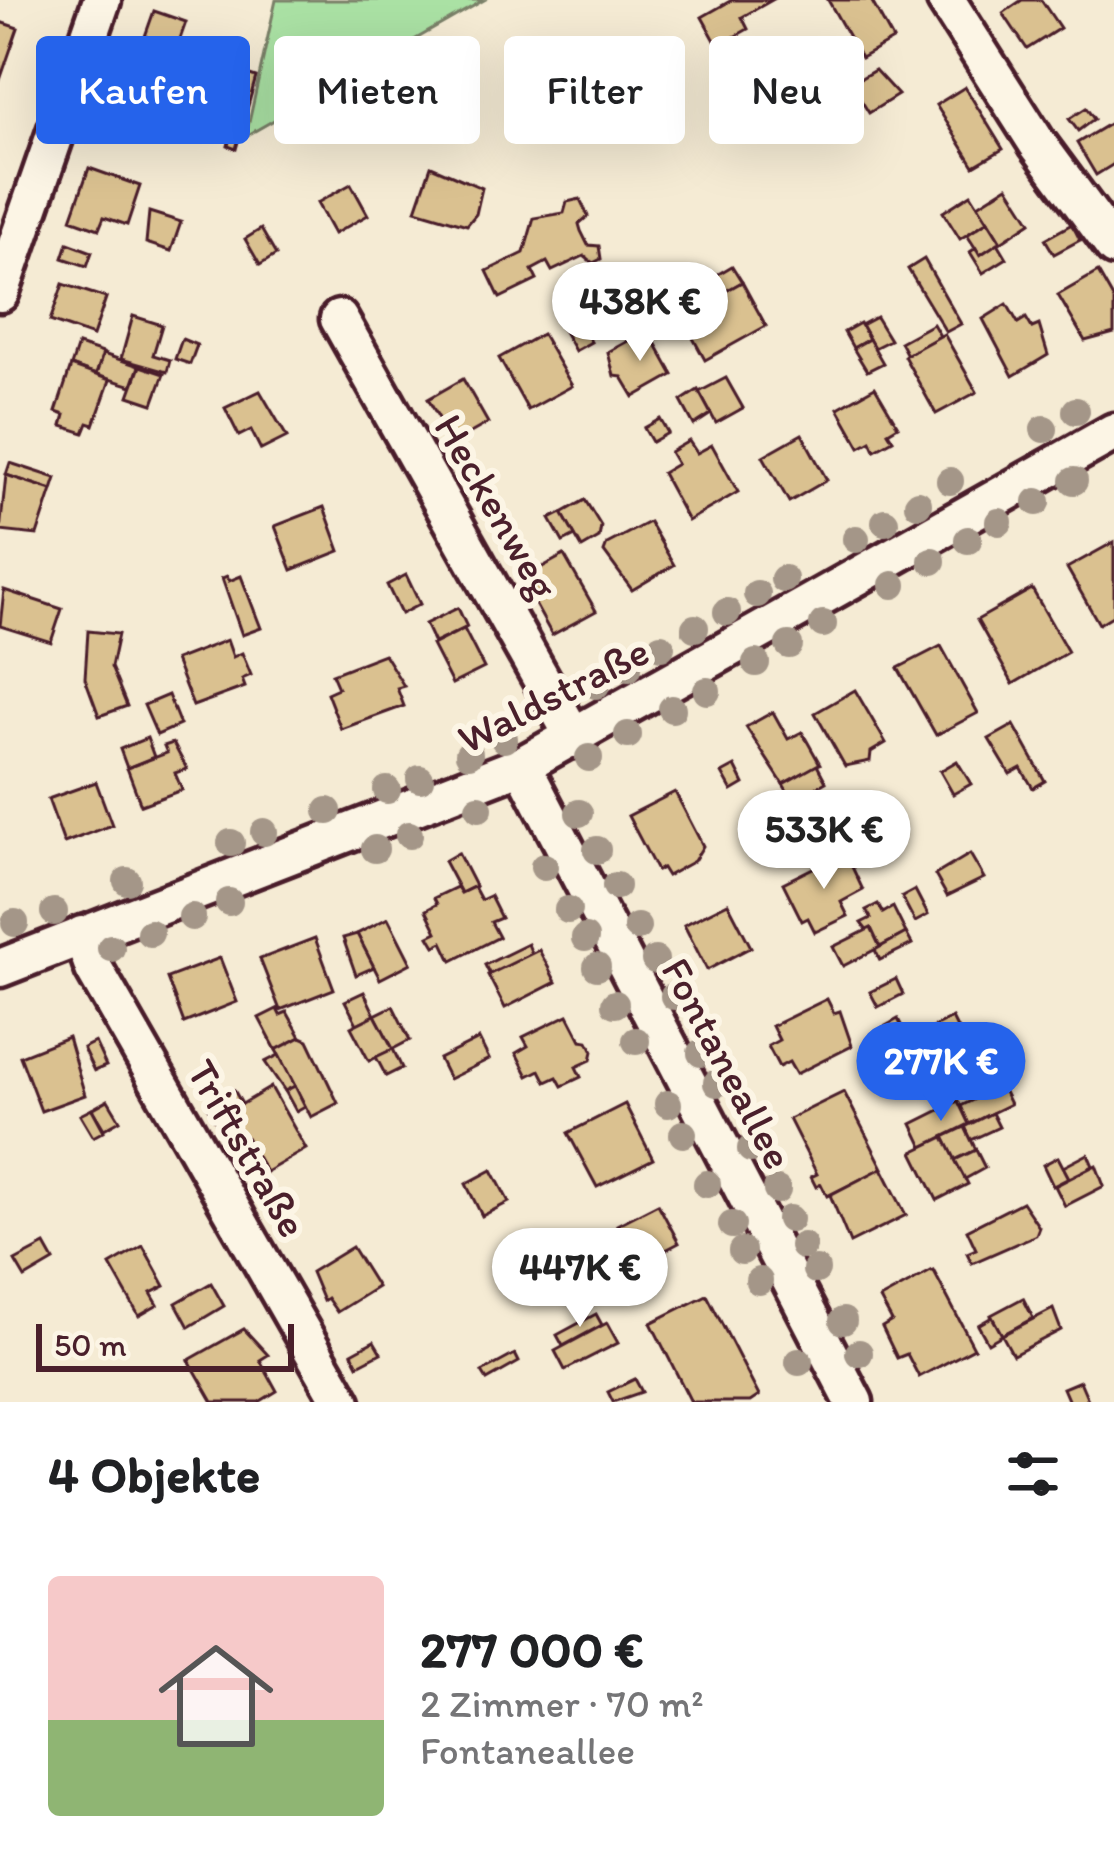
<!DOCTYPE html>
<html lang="de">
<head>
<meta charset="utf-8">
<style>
  :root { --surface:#fff; --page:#f2f2f2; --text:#202124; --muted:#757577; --accent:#2563eb }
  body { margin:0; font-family:Itim,sans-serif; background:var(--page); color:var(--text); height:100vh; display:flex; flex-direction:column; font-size:45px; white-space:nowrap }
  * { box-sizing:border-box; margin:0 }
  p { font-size:39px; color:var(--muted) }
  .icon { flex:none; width:66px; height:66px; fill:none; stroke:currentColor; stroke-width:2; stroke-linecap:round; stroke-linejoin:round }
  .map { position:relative; height:1402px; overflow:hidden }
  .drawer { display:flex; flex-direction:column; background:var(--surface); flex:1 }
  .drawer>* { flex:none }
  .banner { position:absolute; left:36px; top:36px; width:1044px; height:108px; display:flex; gap:24px }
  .scale { position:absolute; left:36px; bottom:30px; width:258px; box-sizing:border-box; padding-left:12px; border:6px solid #4a1f2b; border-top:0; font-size:33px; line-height:42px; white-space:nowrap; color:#4a1f2b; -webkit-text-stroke:9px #fcf5e5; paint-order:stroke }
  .price { position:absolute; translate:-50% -102px; padding:0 27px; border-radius:42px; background:#fff; color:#222; font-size:39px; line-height:78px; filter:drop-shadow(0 3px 6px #0008) }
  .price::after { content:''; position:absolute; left:50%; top:72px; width:36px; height:27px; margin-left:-18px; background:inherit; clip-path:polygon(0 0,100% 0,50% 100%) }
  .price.active { background:var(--accent); color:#fff }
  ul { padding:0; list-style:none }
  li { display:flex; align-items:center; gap:36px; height:300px; padding:0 48px }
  li span { display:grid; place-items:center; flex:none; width:336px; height:240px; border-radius:12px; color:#555 }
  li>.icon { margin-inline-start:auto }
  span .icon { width:144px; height:144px; fill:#fffc; stroke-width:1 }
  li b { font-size:51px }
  h2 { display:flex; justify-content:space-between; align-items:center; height:144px; padding:0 48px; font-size:51px }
  .tag { padding:0 42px; border-radius:12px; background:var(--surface); box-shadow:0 12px 48px #0002; font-size:42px; line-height:108px }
  .tag.active { background:var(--accent); color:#fff }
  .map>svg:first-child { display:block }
</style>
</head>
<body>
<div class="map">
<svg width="1114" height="1402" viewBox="0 0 1114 1402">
  <rect width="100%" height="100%" fill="#f5ebd4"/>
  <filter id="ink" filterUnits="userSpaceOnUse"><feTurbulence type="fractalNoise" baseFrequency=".00833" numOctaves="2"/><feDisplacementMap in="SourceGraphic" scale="24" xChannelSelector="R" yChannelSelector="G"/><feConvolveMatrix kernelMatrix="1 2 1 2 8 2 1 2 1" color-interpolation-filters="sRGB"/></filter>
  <g filter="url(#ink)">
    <polygon fill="#aae1a4" stroke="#7a8068" stroke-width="3" points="276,0 484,0 246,136"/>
    <g fill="#dac190" stroke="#4a1f2b" stroke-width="3">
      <polygon points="732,0 772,0 742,17 748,29 718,46 702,17"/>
      <polygon points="828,0 871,0 893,40 861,58"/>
      <polygon points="1022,0 1041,0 1060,28 1027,49 1003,13"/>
      <polygon points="154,11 186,22 175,53 143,42"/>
      <polygon points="0,22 18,28 0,80"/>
      <polygon points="551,65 574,108 563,114 563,127 554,131 543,124 531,131 515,104 514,86"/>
      <polygon points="875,70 898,95 869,113 851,84"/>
      <polygon points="241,72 256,77 236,149 228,146 236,112 228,110"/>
      <polygon points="123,84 169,100 155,140 109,124"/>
      <polygon points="965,87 1003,149 974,166 936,105"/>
      <polygon points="1086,108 1094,119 1078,131 1069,119"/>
      <polygon points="1114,121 1114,164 1096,175 1077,143"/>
      <polygon points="431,166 482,188 476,214 467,225 416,210"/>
      <polygon points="89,168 140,186 127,225 104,217 99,229 71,219"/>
      <polygon points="351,184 368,215 334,234 317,203"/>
      <polygon points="1008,186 1031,222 1001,242 978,205"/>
      <polygon points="971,194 988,221 960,239 943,212"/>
      <polygon points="580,199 588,216 579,224 581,231 588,245 599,246 601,259 593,263 584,256 552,271 547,262 532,270 537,280 500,298 487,271 524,253 534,218 564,213 567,202"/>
      <polygon points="149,212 181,222 171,251 146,243"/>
      <polygon points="988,221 1001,242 980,255 967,235"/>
      <polygon points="1072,224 1080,240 1054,254 1045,239"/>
      <polygon points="261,229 276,255 260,265 245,239"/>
      <polygon points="68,243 92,252 87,266 63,258"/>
      <polygon points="998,243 1007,258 983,273 970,252 976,248 980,255"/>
      <polygon points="924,259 961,324 946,332 908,269"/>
      <polygon points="732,266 742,282 712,299 703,283"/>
      <polygon points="1098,272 1114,300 1114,333 1085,341 1058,295"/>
      <polygon points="742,282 766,326 705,360 681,316"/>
      <polygon points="63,284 106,298 93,336 50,321"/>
      <polygon points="1007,304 1018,323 1026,318 1032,328 1039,325 1048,355 1013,376 983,319"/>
      <polygon points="575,314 591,342 575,351 560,324"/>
      <polygon points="133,316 162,325 153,355 170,360 167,372 121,359"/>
      <polygon points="876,317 890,340 874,348 861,325"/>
      <polygon points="860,323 869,339 853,348 844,332"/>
      <polygon points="933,324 940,336 907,355 900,342"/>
      <polygon points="648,330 673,375 634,397 622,377 614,376 608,352"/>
      <polygon points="542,334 572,386 528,410 499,358"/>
      <polygon points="944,334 977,392 936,414 904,356"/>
      <polygon points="182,339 197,345 190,364 175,359"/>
      <polygon points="869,339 883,363 867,371 853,348"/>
      <polygon points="78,345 103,353 96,375 71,366"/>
      <polygon points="103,354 139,366 132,386 96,375"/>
      <polygon points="71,366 110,380 94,425 88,423 84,433 62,426 65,415 56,412"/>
      <polygon points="140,366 164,374 153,404 129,396"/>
      <polygon points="726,378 743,408 716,423 699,392"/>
      <polygon points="463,379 488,423 453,443 428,399"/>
      <polygon points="875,387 898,426 888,432 893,440 875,450 871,441 860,447 838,408"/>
      <polygon points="698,390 711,414 694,425 681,401"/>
      <polygon points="260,391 287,437 261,450 251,430 239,436 225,408"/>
      <polygon points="660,419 668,433 652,442 644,428"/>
      <polygon points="802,434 827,480 789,502 763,456"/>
      <polygon points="689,441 697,453 712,445 738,492 688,521 662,473 677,464 670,452"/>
      <polygon points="10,463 56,478 52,490 6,475"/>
      <polygon points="6,475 52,490 37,535 0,531"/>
      <polygon points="585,500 601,526 599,538 582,548 562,513"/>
      <polygon points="324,507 340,551 292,570 275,526"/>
      <polygon points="562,513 575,536 563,542 550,519"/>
      <polygon points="649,522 674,565 632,590 604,552 607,544"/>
      <polygon points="1114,542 1114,615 1099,624 1067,568"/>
      <polygon points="564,555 596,611 552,635 521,579"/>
      <polygon points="406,575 420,604 401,614 387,585"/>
      <polygon points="227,576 229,581 241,576 261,628 242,635 222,578"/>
      <polygon points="1032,589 1068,652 1013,684 977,620"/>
      <polygon points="4,590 62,609 51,642 0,626"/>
      <polygon points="458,608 467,627 434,643 425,624"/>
      <polygon points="464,629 484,668 452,684 432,645"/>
      <polygon points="88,631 118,634 111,667 127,706 99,716 85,678"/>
      <polygon points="227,640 233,657 242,653 251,675 242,679 245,687 193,706 175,660"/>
      <polygon points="941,646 978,713 936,735 898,668"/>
      <polygon points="384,654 404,686 397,688 404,706 341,729 327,693 338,688 332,674"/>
      <polygon points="855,690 886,743 871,752 870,761 845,766 815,713"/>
      <polygon points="168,695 180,725 157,735 144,705"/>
      <polygon points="773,712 788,739 802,732 820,764 783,784 746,727"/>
      <polygon points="1014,725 1045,781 1033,788 1021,768 1010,774 989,739"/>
      <polygon points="147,738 154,757 127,768 120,749"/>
      <polygon points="173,743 187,769 175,773 182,790 141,805 127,768 167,753 164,746"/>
      <polygon points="957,761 971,784 953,794 940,771"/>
      <polygon points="817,765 826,782 801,796 789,794 783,784"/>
      <polygon points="735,766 744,784 732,791 722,773"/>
      <polygon points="96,782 112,825 64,843 48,799"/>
      <polygon points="675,792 703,846 694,861 667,876 662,868 657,871 628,816"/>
      <polygon points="845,852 863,890 841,902 848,916 815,932 808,918 802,921 783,883"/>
      <polygon points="458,853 475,886 461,893 444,861"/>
      <polygon points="970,854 984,878 947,896 935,875"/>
      <polygon points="457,887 461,893 474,887 481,900 490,896 501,918 491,922 499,937 452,961 443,942 435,946 429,936 437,932 426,910 437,904 434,898"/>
      <polygon points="915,890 928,915 915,922 902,897"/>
      <polygon points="728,903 751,947 707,970 684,925"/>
      <polygon points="878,904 883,913 893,907 906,933 880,947 861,923 871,918 866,910"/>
      <polygon points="388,918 411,963 380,979 357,934"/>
      <polygon points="871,928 880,947 843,966 833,947"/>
      <polygon points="906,933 912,944 880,960 875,950"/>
      <polygon points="357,934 374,967 356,975 343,938"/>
      <polygon points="315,938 334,989 280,1010 260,959"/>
      <polygon points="528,944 532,954 490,975 485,965"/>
      <polygon points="539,950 556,982 505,1008 488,975"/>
      <polygon points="220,958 237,1002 184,1023 167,978"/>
      <polygon points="896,979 903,994 878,1007 870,992"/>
      <polygon points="364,992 375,1015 357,1024 345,1001"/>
      <polygon points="827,999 834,1013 840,1011 852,1046 796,1074 789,1062 779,1067 768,1046 779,1040 772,1026"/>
      <polygon points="393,1006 410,1040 393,1049 375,1015"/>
      <polygon points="277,1009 280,1015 287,1012 301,1037 276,1050 259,1018"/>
      <polygon points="375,1015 393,1049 369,1061 351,1027"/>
      <polygon points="568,1015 581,1040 588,1041 593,1051 591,1060 576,1067 581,1077 562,1086 557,1077 546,1082 540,1070 528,1076 516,1053 528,1046 523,1037"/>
      <polygon points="952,1018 965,1044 895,1079 882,1053"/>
      <polygon points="898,1019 909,1040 883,1053 873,1033"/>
      <polygon points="68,1037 85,1095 41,1111 20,1056"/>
      <polygon points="301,1037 308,1040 338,1103 311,1117 276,1050"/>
      <polygon points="479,1039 489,1059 449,1079 439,1059"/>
      <polygon points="95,1042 106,1066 94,1071 83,1048"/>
      <polygon points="393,1049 402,1068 386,1076 376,1057"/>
      <polygon points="279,1055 295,1086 285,1091 265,1062"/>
      <polygon points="295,1086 305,1106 296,1111 285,1091"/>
      <polygon points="1001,1086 1010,1104 969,1124 961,1106"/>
      <polygon points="271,1087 306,1149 266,1172 246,1137 230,1146 215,1120"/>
      <polygon points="234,1090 242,1104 215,1120 206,1105"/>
      <polygon points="844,1092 883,1168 827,1196 821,1184 816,1187 811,1177 817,1174 789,1119"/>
      <polygon points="108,1100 120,1120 104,1129 92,1109"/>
      <polygon points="958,1101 969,1124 923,1147 912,1124"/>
      <polygon points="625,1104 653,1159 597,1187 568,1133"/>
      <polygon points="92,1109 104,1131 93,1137 80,1115"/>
      <polygon points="992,1113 999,1127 971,1140 965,1127"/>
      <polygon points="965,1127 976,1150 955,1160 944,1137"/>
      <polygon points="944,1137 968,1184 937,1200 913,1152"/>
      <polygon points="976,1150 985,1168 965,1179 955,1160"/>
      <polygon points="1088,1154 1093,1166 1069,1178 1063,1167"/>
      <polygon points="1058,1157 1069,1178 1053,1186 1043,1165"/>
      <polygon points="1096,1165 1104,1186 1065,1206 1055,1186"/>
      <polygon points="882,1168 906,1215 850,1243 830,1195"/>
      <polygon points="492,1170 509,1202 482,1216 466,1184"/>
      <polygon points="1022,1202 1039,1227 1036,1235 972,1263 967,1253 976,1249 967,1230"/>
      <polygon points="658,1204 679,1243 637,1265 617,1225"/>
      <polygon points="45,1245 54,1261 25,1278 15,1261"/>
      <polygon points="143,1246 165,1286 151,1293 158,1305 139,1316 110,1265"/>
      <polygon points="352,1247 377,1287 337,1312 327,1298 323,1301 311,1272"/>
      <polygon points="933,1270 974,1348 919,1377 907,1354 897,1358 882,1327 892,1321 880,1299"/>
      <polygon points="211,1283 224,1306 189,1327 176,1303"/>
      <polygon points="707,1295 759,1396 750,1402 691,1402 651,1323"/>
      <polygon points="1023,1298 1033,1318 1002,1335 991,1315"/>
      <polygon points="1053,1309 1061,1330 1013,1355 1002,1335"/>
      <polygon points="596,1314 602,1325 563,1346 557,1335"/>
      <polygon points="992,1317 1002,1335 988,1343 978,1325"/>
      <polygon points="607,1323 618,1343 565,1370 555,1351"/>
      <polygon points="244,1329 268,1355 260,1360 277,1391 259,1402 213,1402 189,1360"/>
      <polygon points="374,1341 381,1353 358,1365 352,1353"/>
      <polygon points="515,1354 519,1362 487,1380 482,1372"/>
      <polygon points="635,1379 642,1392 613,1402 608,1392"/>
      <polygon points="1080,1381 1089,1402 1069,1402 1063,1388"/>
    </g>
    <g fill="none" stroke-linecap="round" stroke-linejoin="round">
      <g stroke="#4a1f2b" stroke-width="45">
        <g id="minor">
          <polyline points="946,0 1037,143 1114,247"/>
          <polyline points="0,293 102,0"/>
          <polyline points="339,319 575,739"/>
          <polyline points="522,765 854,1402"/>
          <polyline points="82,935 94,969 342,1402"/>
          <polyline points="0,968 522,765 1114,432"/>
        </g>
      </g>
      <use href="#minor" stroke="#fcf5e5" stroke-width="36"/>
    </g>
    <g fill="#a49688">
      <circle cx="1076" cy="411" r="14"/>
      <circle cx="1044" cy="429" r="14"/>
      <circle cx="950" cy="481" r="14"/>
      <circle cx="1074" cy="481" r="14"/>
      <circle cx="1037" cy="502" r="14"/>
      <circle cx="918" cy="504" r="14"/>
      <circle cx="885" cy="522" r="14"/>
      <circle cx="999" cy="522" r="14"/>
      <circle cx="856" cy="539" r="14"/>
      <circle cx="968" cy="540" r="14"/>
      <circle cx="932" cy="561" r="14"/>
      <circle cx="784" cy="579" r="14"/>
      <circle cx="893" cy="585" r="14"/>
      <circle cx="757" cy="594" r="14"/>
      <circle cx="727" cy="612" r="14"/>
      <circle cx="823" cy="624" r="14"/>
      <circle cx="695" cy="628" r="14"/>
      <circle cx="789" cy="645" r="14"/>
      <circle cx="661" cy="647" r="14"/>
      <circle cx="756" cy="663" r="14"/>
      <circle cx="628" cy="668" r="14"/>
      <circle cx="596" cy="685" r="14"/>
      <circle cx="707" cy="691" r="14"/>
      <circle cx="672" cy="709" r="14"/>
      <circle cx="628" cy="735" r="14"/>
      <circle cx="504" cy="739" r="14"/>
      <circle cx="469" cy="754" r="14"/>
      <circle cx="589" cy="758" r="14"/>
      <circle cx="420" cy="779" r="14"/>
      <circle cx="387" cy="790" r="14"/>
      <circle cx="479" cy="808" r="14"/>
      <circle cx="328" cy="811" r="14"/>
      <circle cx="579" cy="813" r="14"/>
      <circle cx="264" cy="832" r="14"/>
      <circle cx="409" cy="835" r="14"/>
      <circle cx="231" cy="843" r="14"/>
      <circle cx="375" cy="849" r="14"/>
      <circle cx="597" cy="850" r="14"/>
      <circle cx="544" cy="867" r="14"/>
      <circle cx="127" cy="881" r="14"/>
      <circle cx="616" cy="886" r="14"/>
      <circle cx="229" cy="902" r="14"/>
      <circle cx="568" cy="910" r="14"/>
      <circle cx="54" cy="912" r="14"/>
      <circle cx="192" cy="917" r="14"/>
      <circle cx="15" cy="923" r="14"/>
      <circle cx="637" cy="927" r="14"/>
      <circle cx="150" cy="933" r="14"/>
      <circle cx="585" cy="938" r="14"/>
      <circle cx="111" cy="948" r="14"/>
      <circle cx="655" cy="960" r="14"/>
      <circle cx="597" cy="967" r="14"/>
      <circle cx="674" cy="996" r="14"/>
      <circle cx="615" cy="1004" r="14"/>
      <circle cx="636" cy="1041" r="14"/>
      <circle cx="701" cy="1053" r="14"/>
      <circle cx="717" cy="1083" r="14"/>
      <circle cx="668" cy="1104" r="14"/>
      <circle cx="683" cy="1134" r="14"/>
      <circle cx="751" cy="1149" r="14"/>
      <circle cx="707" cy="1184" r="14"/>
      <circle cx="777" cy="1190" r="14"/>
      <circle cx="790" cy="1219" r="14"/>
      <circle cx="732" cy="1225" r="14"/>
      <circle cx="803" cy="1246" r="14"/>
      <circle cx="742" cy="1251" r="14"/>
      <circle cx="816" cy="1270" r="14"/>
      <circle cx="759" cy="1281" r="14"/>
      <circle cx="843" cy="1321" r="14"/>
      <circle cx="859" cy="1353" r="14"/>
      <circle cx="799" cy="1362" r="14"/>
    </g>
  </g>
  <g text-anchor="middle" stroke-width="12" stroke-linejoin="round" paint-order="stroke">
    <g font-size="42" fill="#4a1f2b" stroke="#fcf5e5">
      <text transform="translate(497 506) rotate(60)" y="15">Heckenweg</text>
      <text transform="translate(553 694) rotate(-27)" y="15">Waldstraße</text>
      <text transform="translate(728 1063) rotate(62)" y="15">Fontaneallee</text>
      <text transform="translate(248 1148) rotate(60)" y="15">Triftstraße</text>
    </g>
  </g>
</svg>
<div class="scale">50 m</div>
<b class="price" style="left:640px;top:364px">438K €</b>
<b class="price" style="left:824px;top:892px">533K €</b>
<b class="price active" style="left:941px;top:1124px">277K €</b>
<b class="price" style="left:580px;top:1330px">447K €</b>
<div class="banner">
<a class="tag active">Kaufen</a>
<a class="tag">Mieten</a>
<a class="tag">Filter</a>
<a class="tag">Neu</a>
</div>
</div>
<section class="drawer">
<h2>4 Objekte<svg class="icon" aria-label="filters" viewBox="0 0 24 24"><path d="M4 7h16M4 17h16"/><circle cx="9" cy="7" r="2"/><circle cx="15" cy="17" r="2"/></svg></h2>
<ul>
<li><span style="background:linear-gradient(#f6c9c9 60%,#8fb573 0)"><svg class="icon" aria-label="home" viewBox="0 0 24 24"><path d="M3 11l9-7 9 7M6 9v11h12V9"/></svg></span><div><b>277 000 €</b><p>2 Zimmer · 70 m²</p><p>Fontaneallee</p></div></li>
</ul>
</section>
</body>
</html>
